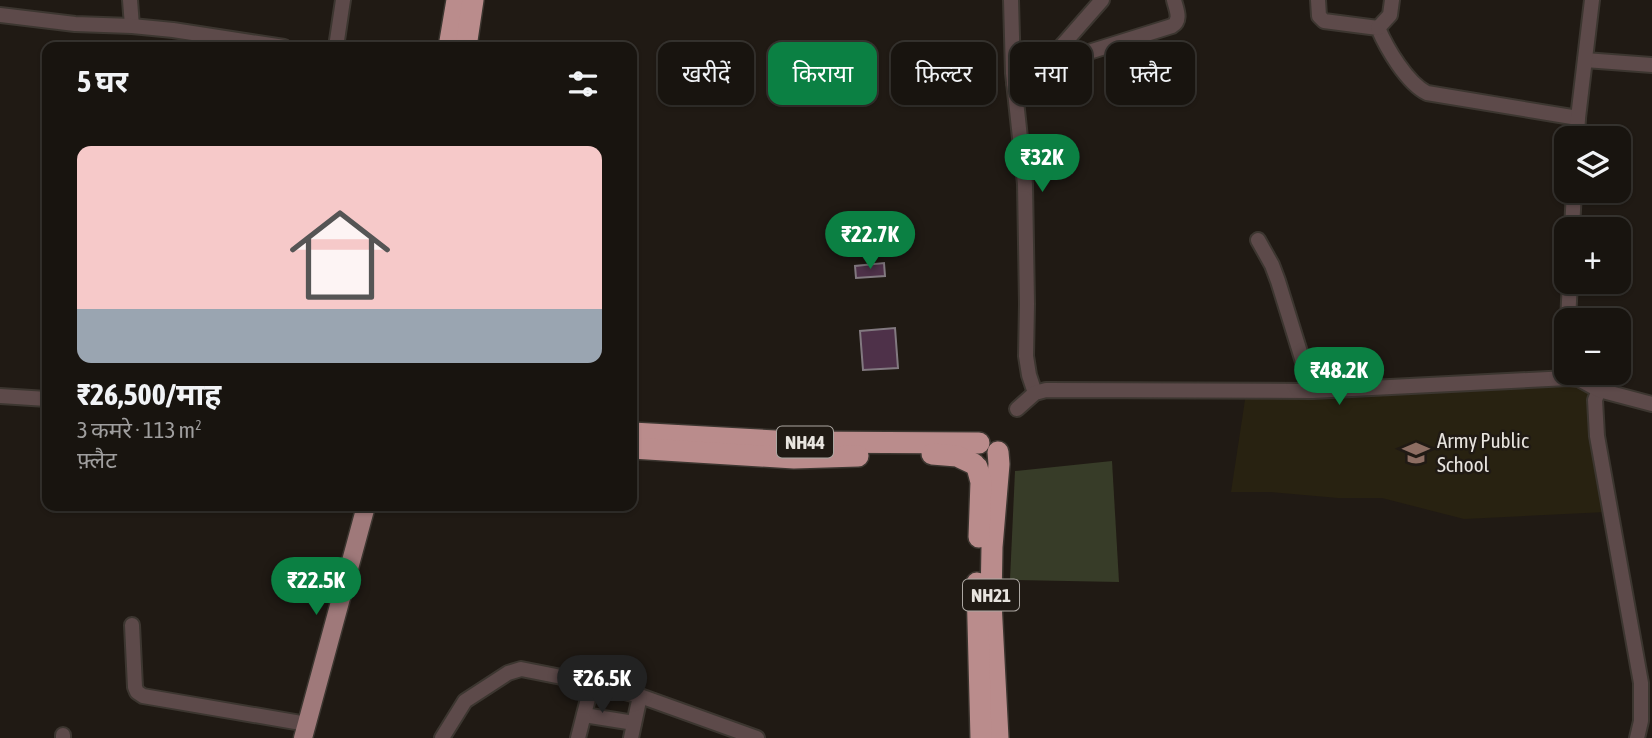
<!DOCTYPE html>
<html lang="hi">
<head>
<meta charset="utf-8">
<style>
  :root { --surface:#18140f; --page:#211d18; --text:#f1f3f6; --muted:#9f9e9e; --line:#36332f; --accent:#0b8043 }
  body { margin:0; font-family:"Asap Condensed","Noto Sans Devanagari",sans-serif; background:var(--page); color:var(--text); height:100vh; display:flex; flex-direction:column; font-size:26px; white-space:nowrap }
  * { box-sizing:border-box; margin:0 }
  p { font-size:23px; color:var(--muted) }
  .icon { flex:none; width:38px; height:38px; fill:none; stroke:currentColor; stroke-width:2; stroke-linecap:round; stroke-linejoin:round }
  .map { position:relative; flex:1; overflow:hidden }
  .sheet { position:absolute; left:42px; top:42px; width:595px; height:469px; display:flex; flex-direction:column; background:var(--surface); border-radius:14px; box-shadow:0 2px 5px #0004,0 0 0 2px var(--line) }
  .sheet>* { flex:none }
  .banner { position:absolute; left:658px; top:42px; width:665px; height:63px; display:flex; gap:14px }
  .controls { position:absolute; left:1554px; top:126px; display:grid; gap:14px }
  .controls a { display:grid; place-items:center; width:77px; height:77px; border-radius:14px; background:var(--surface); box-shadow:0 2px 5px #0004,0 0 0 2px var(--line); font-size:35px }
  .price { position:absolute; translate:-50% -60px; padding:0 16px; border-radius:24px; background:var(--accent); color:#fff; font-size:23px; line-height:46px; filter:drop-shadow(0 2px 4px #0008) }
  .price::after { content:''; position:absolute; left:50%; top:42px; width:21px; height:16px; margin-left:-10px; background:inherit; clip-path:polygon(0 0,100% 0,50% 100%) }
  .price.on { background:#222; color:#fff }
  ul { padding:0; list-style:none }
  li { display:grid; align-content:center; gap:14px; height:371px; padding:0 35px }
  li span { display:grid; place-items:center; height:217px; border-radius:14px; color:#555 }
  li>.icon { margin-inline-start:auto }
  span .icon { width:126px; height:126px; fill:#fffc; stroke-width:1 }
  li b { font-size:30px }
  h2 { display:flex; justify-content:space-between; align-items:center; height:84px; padding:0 35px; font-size:30px }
  .pill { padding:0 24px; border-radius:14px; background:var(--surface); box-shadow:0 2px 5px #0004,0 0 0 2px var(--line); font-size:24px; line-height:63px }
  .pill.on { background:var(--accent); color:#fff }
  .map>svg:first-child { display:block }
</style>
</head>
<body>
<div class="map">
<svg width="1652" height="738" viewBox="0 0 1652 738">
  <rect width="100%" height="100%" fill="#201a14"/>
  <polygon fill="#282211" points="1579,381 1589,389 1593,406 1606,512 1464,519 1382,498 1338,498 1270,492 1231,492 1245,400 1249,394"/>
  <polygon fill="#373c28" points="1112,461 1119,582 1010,580 1015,471"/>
  <g fill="#4e3149" stroke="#827980" stroke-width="2">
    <polygon points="884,263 885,276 856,278 855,266"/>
    <polygon points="895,328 898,368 863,370 860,331"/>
  </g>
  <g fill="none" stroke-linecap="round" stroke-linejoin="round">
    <g stroke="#3c3630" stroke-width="18">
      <g id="minor">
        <polyline points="130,0 132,26"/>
        <polyline points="1011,0 1013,73 1025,184 1027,304 1026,356 1029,375 1035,393"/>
        <path d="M 1318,0 L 1319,16 L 1324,21 L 1378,28 C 1387,49 1407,83 1427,93 L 1578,118"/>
        <polyline points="0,15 75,24 132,26 173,30 284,47"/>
        <polyline points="1378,28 1390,15 1392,0"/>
        <polyline points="336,47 343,0"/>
        <polyline points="1585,60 1652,65"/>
        <polyline points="1045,65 1102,0"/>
        <path d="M 1014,83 L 1044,66 L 1172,26 C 1182,20 1176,9 1174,0"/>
        <polyline points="1577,138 1578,118 1592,0"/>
        <polyline points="1572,229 1574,191"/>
        <polyline points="1258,240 1272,265 1278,281 1312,391"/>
        <polyline points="1568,320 1570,282"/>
        <polyline points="1599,390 1595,400 1597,436 1641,683 1641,721 1637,738"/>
        <polyline points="0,396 47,399"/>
        <polyline points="1017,409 1035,393 1046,390 1312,391 1568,378 1579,379 1599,390 1652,404"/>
        <polyline points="132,625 135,687 137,692 143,696 307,724"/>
        <polyline points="584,715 634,723"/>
        <polyline points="63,735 63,738"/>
        <polyline points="442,738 465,701 508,673 521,669 592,683 640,696 757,738"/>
        <polyline points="578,738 592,683"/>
        <polyline points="631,738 640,696"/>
      </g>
    </g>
    <g stroke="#3c3630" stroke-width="21">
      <polyline id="major" points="303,738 366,506"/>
    </g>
    <g stroke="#3c3630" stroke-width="24">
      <g id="highway">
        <polyline points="449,47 457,0"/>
        <polyline points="466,47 473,0"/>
        <polyline points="632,433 794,442 979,443"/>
        <polyline points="632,448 794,458 858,456"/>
        <polyline points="998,452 999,464 992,547 991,602 998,738"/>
        <polyline points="932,454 957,456 974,464"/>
        <polyline points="977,467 981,482 979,537"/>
        <polyline points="977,583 981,738"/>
      </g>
    </g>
    <use href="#minor" stroke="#5d4a4a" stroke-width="14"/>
    <use href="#major" stroke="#9f797a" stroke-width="18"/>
    <use href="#highway" stroke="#ba8c8c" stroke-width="21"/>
  </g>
  <defs>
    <g id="school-bare" transform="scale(2.1)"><path d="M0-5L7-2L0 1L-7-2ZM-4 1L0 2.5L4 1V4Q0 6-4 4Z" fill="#8d6e63" stroke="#201a14" stroke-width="2.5" paint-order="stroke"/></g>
  </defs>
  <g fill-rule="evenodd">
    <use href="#school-bare" x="1416" y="453"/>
  </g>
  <g text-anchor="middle" stroke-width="5" stroke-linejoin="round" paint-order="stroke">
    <g fill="#201a14" stroke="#aca7a2" stroke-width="2">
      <rect x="777" y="426.5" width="56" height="31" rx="5"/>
      <rect x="963" y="579.5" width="56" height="31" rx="5"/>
    </g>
    <g font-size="19" font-weight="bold" fill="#e8e4df">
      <text x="805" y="449">NH44</text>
      <text x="991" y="602">NH21</text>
    </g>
    <g font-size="21" fill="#e8e4df" stroke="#201a14" text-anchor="start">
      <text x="1437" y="448">Army Public<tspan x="1437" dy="24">School</tspan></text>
    </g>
  </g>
</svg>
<div class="controls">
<a><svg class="icon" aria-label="layers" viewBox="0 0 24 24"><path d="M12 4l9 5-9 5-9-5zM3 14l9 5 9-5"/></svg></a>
<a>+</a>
<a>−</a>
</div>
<b class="price" style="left:1042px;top:194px">₹32K</b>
<b class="price" style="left:870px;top:271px">₹22.7K</b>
<b class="price" style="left:1339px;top:407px">₹48.2K</b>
<b class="price" style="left:316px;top:617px">₹22.5K</b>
<b class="price on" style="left:602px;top:715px">₹26.5K</b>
<div class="banner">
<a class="pill">खरीदें</a>
<a class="pill on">किराया</a>
<a class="pill">फ़िल्टर</a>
<a class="pill">नया</a>
<a class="pill">फ़्लैट</a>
</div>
<section class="sheet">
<h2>5 घर<svg class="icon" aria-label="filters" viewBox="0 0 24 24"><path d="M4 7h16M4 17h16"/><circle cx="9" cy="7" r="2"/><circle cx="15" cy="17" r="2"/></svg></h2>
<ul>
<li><span style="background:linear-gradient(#f6c9c9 75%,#9aa5b1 0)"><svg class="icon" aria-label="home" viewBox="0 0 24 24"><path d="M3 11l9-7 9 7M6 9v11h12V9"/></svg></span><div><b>₹26,500/माह</b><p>3 कमरे · 113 m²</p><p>फ़्लैट</p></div></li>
</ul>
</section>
</div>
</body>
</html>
